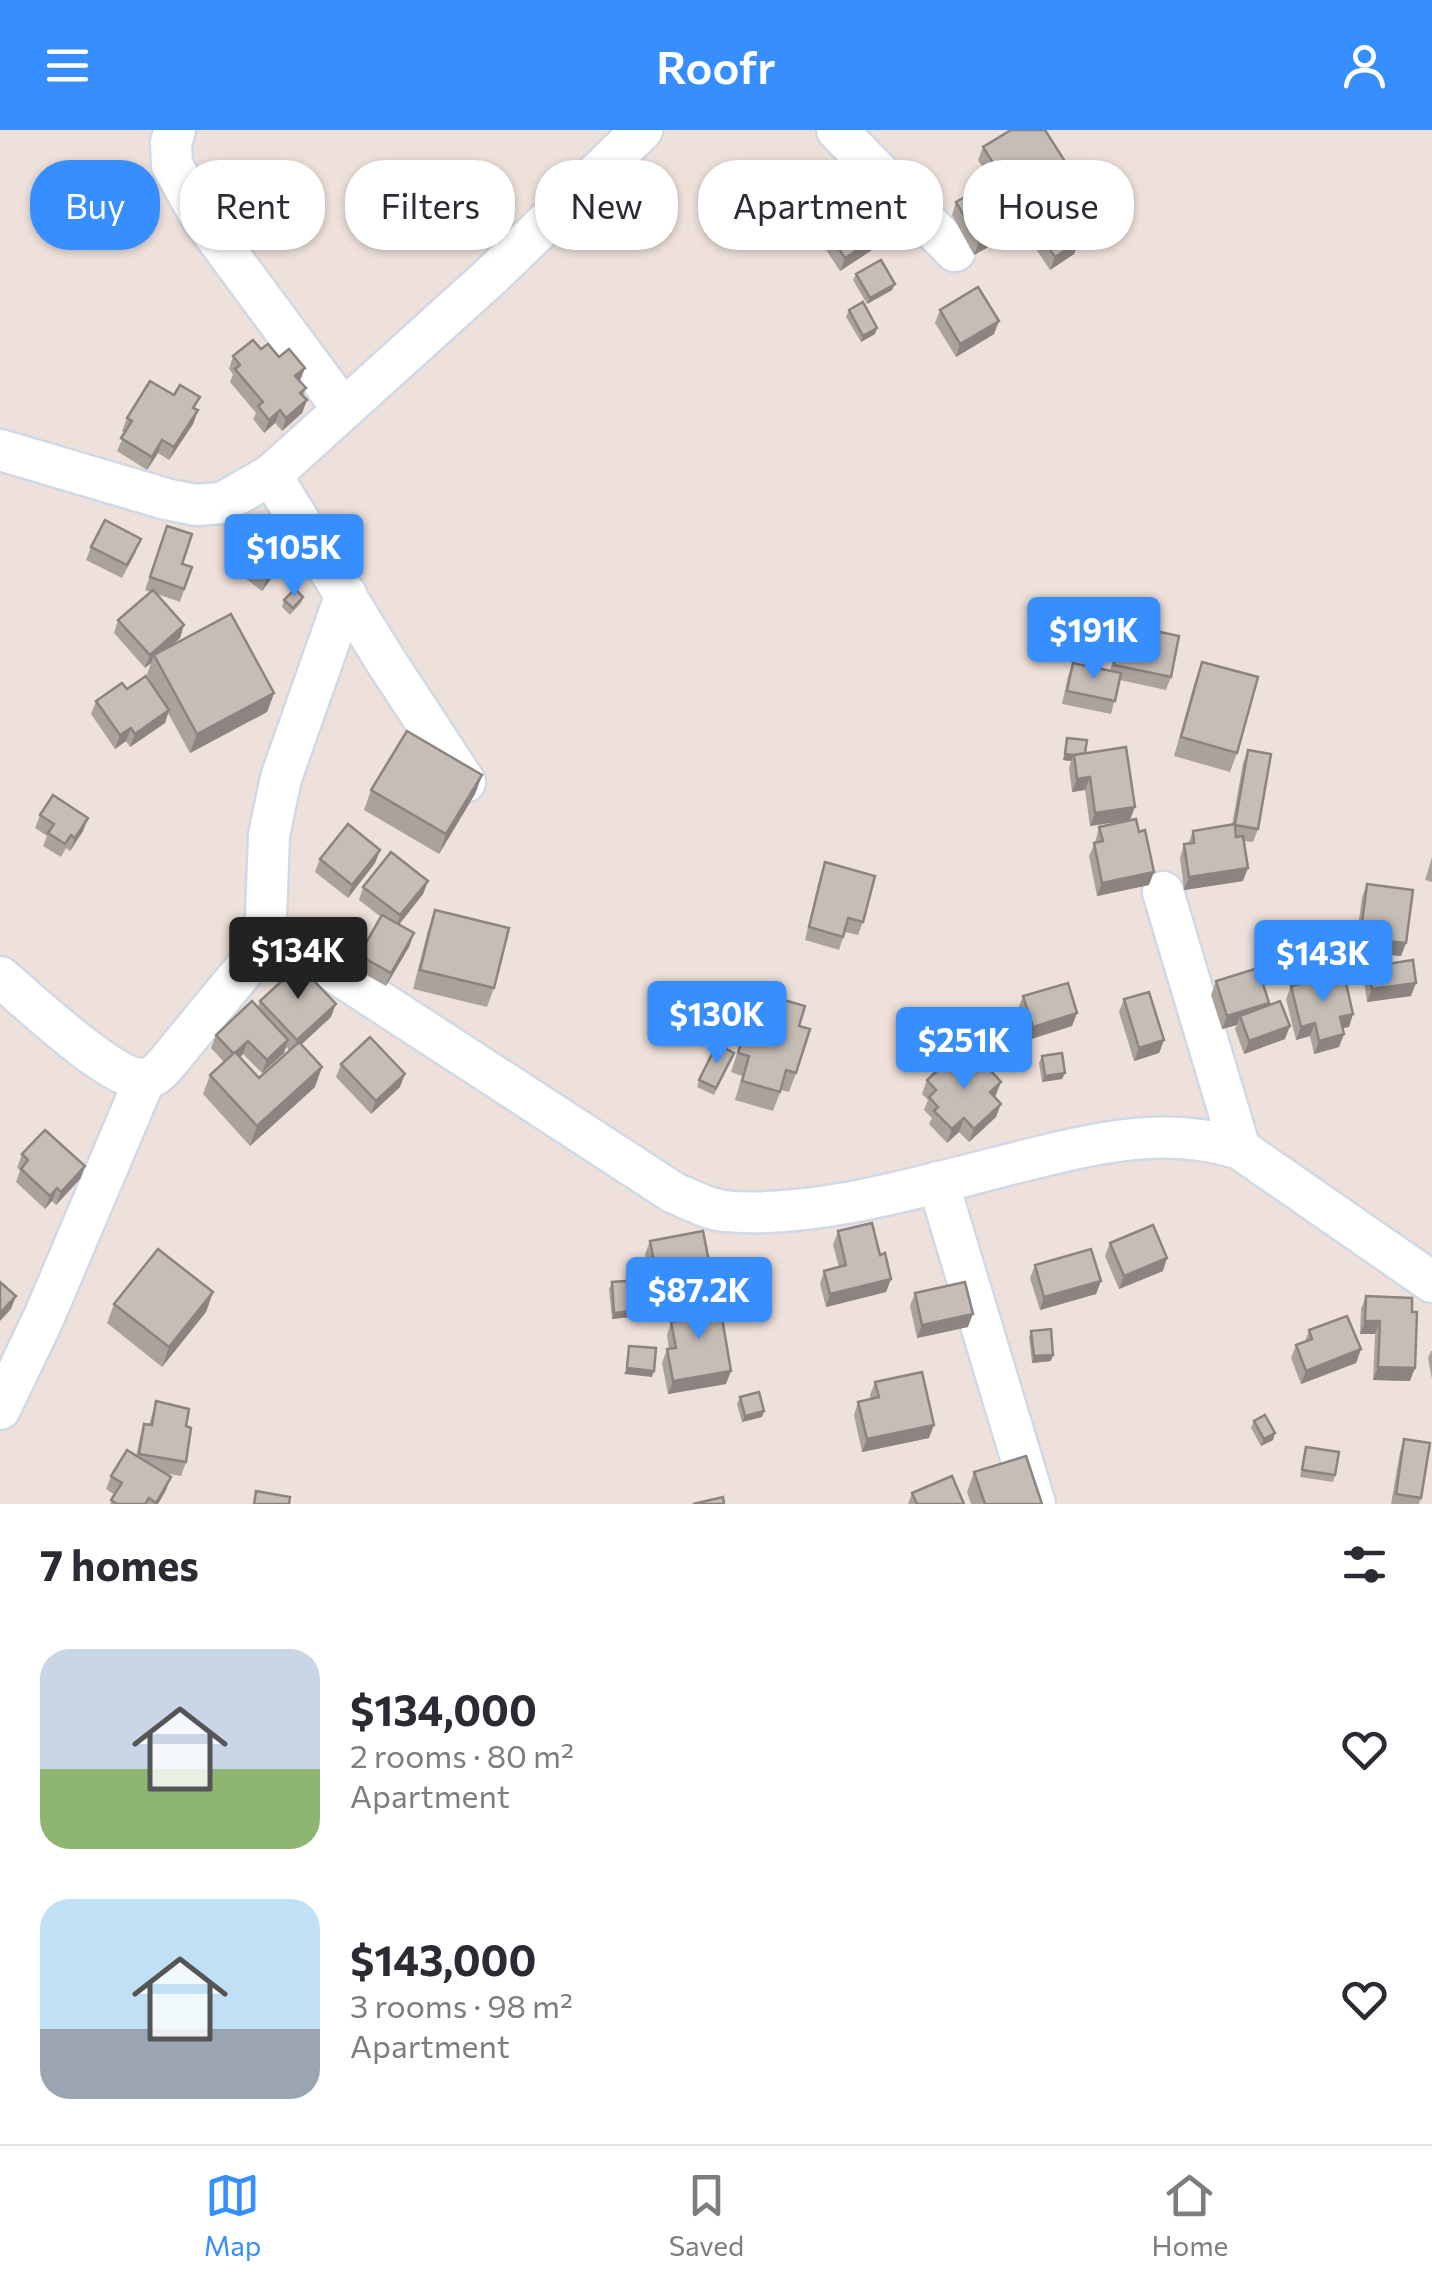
<!DOCTYPE html>
<html lang="en">
<head>
<meta charset="utf-8">
<style>
  :root { --surface:#fff; --page:#f7f7f7; --text:#2b2b33; --muted:#7c7c81; --line:#e1e1e2; --accent:#378eff }
  body { margin:0; font-family:Commissioner,sans-serif; background:var(--page); color:var(--text); height:100vh; display:flex; flex-direction:column; font-size:38px; white-space:nowrap }
  * { box-sizing:border-box; margin:0 }
  p { font-size:32px; color:var(--muted) }
  .icon { flex:none; width:55px; height:55px; fill:none; stroke:currentColor; stroke-width:2; stroke-linecap:round; stroke-linejoin:round }
  .map { position:relative; height:1374px; overflow:hidden }
  .side { display:flex; flex-direction:column; background:var(--surface); flex:1 }
  .side>* { flex:none }
  .guide { position:absolute; left:30px; top:30px; width:1372px; height:90px; display:flex; gap:20px }
  .price { position:absolute; translate:-50% -85px; padding:0 22px; border-radius:10px; background:var(--accent); color:#fff; font-size:32px; line-height:65px; filter:drop-shadow(0 2px 5px #0008) }
  .price::after { content:''; position:absolute; left:50%; top:60px; width:30px; height:22px; margin-left:-15px; background:inherit; clip-path:polygon(0 0,100% 0,50% 100%) }
  .price.selected { background:#222; color:#fff }
  ul { padding:0; list-style:none }
  li { display:flex; align-items:center; gap:30px; height:250px; padding:0 40px }
  li span { display:grid; place-items:center; flex:none; width:280px; height:200px; border-radius:30px; color:#555 }
  li>.icon { margin-inline-start:auto }
  span .icon { width:120px; height:120px; fill:#fffc; stroke-width:1 }
  li b { font-size:42px }
  h2 { display:flex; justify-content:space-between; align-items:center; height:120px; padding:0 40px; font-size:42px }
  .tag { padding:0 35px; border-radius:40px; background:var(--surface); box-shadow:0 2px 8px #0004; font-size:35px; line-height:90px }
  .tag.selected { background:var(--accent); color:#fff }
  header { display:flex; justify-content:space-between; align-items:center; height:130px; padding:0 40px; background:var(--accent); color:#fff; font-size:45px; font-weight:600 }
  .tabs { display:flex; justify-content:space-around; align-items:center; height:140px; border-top:2px solid var(--line); background:var(--surface); font-size:28px; color:var(--muted) }
  .tabs a { display:grid; justify-items:center; gap:5px }
  .tabs .selected { color:var(--accent) }
  .map>svg:first-child { display:block }
</style>
</head>
<body>
<header><svg class="icon" aria-label="menu" viewBox="0 0 24 24"><path d="M4 6h16M4 12h16M4 18h16"/></svg>Roofr<svg class="icon" aria-label="person" viewBox="0 0 24 24"><circle cx="12" cy="8" r="4"/><path d="M4 21q1-7 8-7t8 7"/></svg></header>
<div class="map">
<svg width="1432" height="1374" viewBox="0 0 1432 1374">
  <rect width="100%" height="100%" fill="#eee1db"/>
  <g fill="none" stroke-linecap="round" stroke-linejoin="round">
    <g stroke="#d0d9e5" stroke-width="45">
      <g id="minor">
        <polyline points="175,0 171,13 172,35 201,87 343,279"/>
        <polyline points="837,0 955,121"/>
        <polyline points="0,320 166,369 196,375 222,373 271,345 490,147 642,0"/>
        <polyline points="271,345 385,530 465,652"/>
        <polyline points="1163,762 1240,1019"/>
        <polyline points="265,814 269,705 281,648 346,464"/>
        <path d="M 0,847 C 28,870 108,947 141,949 C 153,949 159,942 167,933 L 265,814 L 293,815 L 674,1063 C 689,1069 707,1079 724,1081 C 815,1090 934,1053 1023,1031 C 1096,1013 1167,995 1240,1019 L 1432,1152"/>
        <polyline points="938,1052 1035,1374"/>
        <polyline points="0,1279 44,1187 145,949"/>
      </g>
    </g>
    <use href="#minor" stroke="#fff" stroke-width="40"/>
  </g>
  <g fill="#aaa39d" fill-rule="evenodd">
    <polygon points="983,17 1061,46 1009,79 978,30"/>
    <polygon points="956,72 1014,92 1010,105 974,125 952,85"/>
    <polygon points="1058,78 1086,88 1071,98 1079,111 1074,124 1050,140 1026,104 1031,91"/>
    <polygon points="820,90 904,99 840,141 815,103"/>
    <polygon points="856,144 892,160 867,174 853,150"/>
    <polygon points="849,180 877,198 875,204 861,212 846,187"/>
    <polygon points="940,180 994,204 956,227 935,193"/>
    <polygon points="261,219 299,251 306,258 303,266 307,270 302,283 282,301 275,293 264,303 253,289 256,283 230,252 233,244 229,239 233,226"/>
    <polygon points="195,279 198,280 193,294 169,330 158,323 147,340 117,321 125,303 122,301 127,288"/>
    <polygon points="167,396 182,434 192,437 180,472 157,464 184,495 180,508 170,516 274,563 267,582 190,623 168,583 165,593 130,617 126,611 115,619 91,584 96,571 127,559 157,562 147,544 151,533 145,538 114,503 118,490 150,462 145,460"/>
    <polygon points="236,409 285,430 262,461 233,439 237,427 231,422"/>
    <polygon points="91,417 136,422 122,448 86,430"/>
    <polygon points="303,467 301,473 290,485 282,477 284,470"/>
    <polygon points="1122,494 1171,547 1166,560 1120,550 1111,584 1062,574 1068,546 1073,533 1110,541 1118,507"/>
    <polygon points="1202,532 1237,623 1230,642 1174,626 1195,551"/>
    <polygon points="1067,608 1085,623 1130,690 1090,696 1085,660 1072,662 1069,638 1071,631 1063,630"/>
    <polygon points="1248,620 1258,699 1253,712 1244,711 1243,751 1184,760 1180,728 1184,714 1188,714 1193,701 1232,695 1243,633"/>
    <polygon points="482,645 475,664 439,724 364,680 371,660"/>
    <polygon points="40,685 88,688 83,701 70,721 66,718 61,727 43,716 47,706 35,698"/>
    <polygon points="1099,697 1139,702 1149,755 1097,766 1089,726 1095,713"/>
    <polygon points="380,720 375,733 348,768 315,742 320,729"/>
    <polygon points="1432,727 1432,752 1425,750"/>
    <polygon points="825,732 863,792 858,805 845,802 839,820 805,810 820,746"/>
    <polygon points="428,751 423,764 399,795 414,803 409,817 386,856 354,838 359,825 381,787 359,770 363,757"/>
    <polygon points="1367,754 1406,813 1401,826 1355,821 1362,767"/>
    <polygon points="435,780 494,858 487,877 413,859 428,800"/>
    <polygon points="1368,837 1411,866 1367,872 1364,850"/>
    <polygon points="1216,851 1268,876 1285,909 1244,924 1235,899 1237,895 1222,899 1211,865"/>
    <polygon points="1291,856 1353,884 1349,897 1343,898 1344,904 1339,917 1314,924 1310,906 1296,910 1286,869"/>
    <polygon points="767,865 799,896 796,943 789,962 781,960 773,981 735,970 742,946 731,942 753,874 762,877"/>
    <polygon points="1023,866 1077,883 1072,896 1028,910 1018,879"/>
    <polygon points="1124,869 1164,910 1159,923 1134,931 1119,882"/>
    <path d="M 260,871 L 331,887 L 301,915 L 315,957 L 250,1016 L 203,964 L 210,945 L 224,932 L 211,918 L 216,905 L 258,877 ZM 286,917 L 290,921 L 259,948 L 240,928 L 243,924 L 262,943 L 284,923 Z"/>
    <polygon points="1042,926 1065,943 1062,949 1042,952 1039,933"/>
    <polygon points="731,929 714,965 697,957 699,950"/>
    <polygon points="341,934 400,957 371,984 336,947"/>
    <polygon points="966,938 996,965 994,967 996,987 969,1012 959,1002 947,1013 929,994 932,988 924,980 928,970 922,964 927,950"/>
    <polygon points="22,1024 85,1036 80,1049 56,1075 52,1071 45,1079 16,1052 20,1040 17,1038"/>
    <polygon points="838,1101 891,1149 886,1162 826,1177 820,1154 824,1141 839,1137 833,1115"/>
    <polygon points="650,1111 711,1142 706,1155 654,1165 645,1124"/>
    <polygon points="1110,1113 1163,1141 1119,1159 1105,1126"/>
    <polygon points="1035,1135 1101,1151 1096,1164 1040,1180 1030,1148"/>
    <polygon points="612,1152 640,1186 612,1189 609,1159"/>
    <polygon points="213,1162 206,1182 162,1237 107,1193 114,1174"/>
    <polygon points="915,1163 968,1197 917,1208 910,1176"/>
    <polygon points="1366,1166 1412,1182 1410,1251 1373,1250 1375,1204 1360,1204 1361,1179"/>
    <polygon points="683,1169 726,1254 668,1264 662,1233 667,1219 669,1219 667,1205 671,1192 680,1190 679,1182"/>
    <polygon points="1309,1200 1361,1219 1356,1233 1301,1254 1291,1228 1296,1215 1305,1212"/>
    <polygon points="1031,1201 1051,1231 1032,1233 1029,1207"/>
    <polygon points="1431,1221 1432,1221 1432,1249 1428,1228"/>
    <polygon points="875,1252 929,1308 862,1322 854,1285 858,1272 871,1269 870,1265"/>
    <polygon points="740,1267 764,1281 762,1287 742,1292 737,1274"/>
    <polygon points="156,1271 186,1296 186,1332 181,1346 164,1343 166,1360 158,1374 110,1374 115,1365 106,1359 111,1346 136,1326 140,1307 144,1294 149,1295"/>
    <polygon points="1254,1291 1273,1310 1261,1316 1251,1298"/>
    <polygon points="1404,1309 1421,1368 1419,1374 1391,1374 1400,1322"/>
    <polygon points="1306,1317 1335,1345 1333,1352 1300,1347"/>
    <polygon points="974,1342 1042,1374 971,1374 967,1362"/>
    <polygon points="912,1363 964,1374 908,1374"/>
  </g>
  <g fill="#8b8480">
    <polygon points="1066,33 1061,46 1009,79 1014,66"/>
    <polygon points="1088,81 1086,88 1065,102 1068,95"/>
    <polygon points="908,86 904,99 840,141 845,128"/>
    <polygon points="1014,92 1010,105 974,125 979,112"/>
    <polygon points="1079,111 1074,124 1050,140 1055,127"/>
    <polygon points="895,154 892,160 867,174 870,168"/>
    <polygon points="999,191 994,204 956,227 960,214"/>
    <polygon points="877,198 875,204 861,212 863,206"/>
    <polygon points="305,238 300,251 295,246"/>
    <polygon points="307,270 302,283 282,301 286,288"/>
    <polygon points="198,280 193,294 169,330 174,317"/>
    <polygon points="280,280 275,293 264,303 269,290"/>
    <polygon points="162,310 158,323 147,340 152,327"/>
    <polygon points="290,417 285,430 262,461 267,448"/>
    <polygon points="184,495 180,508 156,529 154,525 151,533 145,538 150,525"/>
    <polygon points="274,563 267,582 190,623 197,604"/>
    <polygon points="169,580 165,593 130,617 135,604"/>
    <polygon points="131,598 126,611 115,619 120,605"/>
    <polygon points="1065,624 1085,626 1074,625 1071,631 1063,630"/>
    <polygon points="482,645 475,664 439,724 446,704"/>
    <polygon points="1090,647 1085,660 1072,662 1077,649"/>
    <polygon points="1135,677 1130,690 1090,696 1095,683"/>
    <polygon points="88,688 83,701 70,721 75,708"/>
    <polygon points="380,720 375,733 348,768 352,755"/>
    <polygon points="1248,738 1243,751 1184,760 1189,747"/>
    <polygon points="1154,742 1149,755 1097,766 1102,753"/>
    <polygon points="428,751 423,764 396,798 400,785"/>
    <polygon points="414,803 409,817 386,856 391,843"/>
    <polygon points="1360,808 1406,813 1401,826 1355,821"/>
    <polygon points="1416,853 1411,866 1367,872 1372,859"/>
    <polygon points="1269,873 1264,886 1240,886 1237,895 1222,899 1227,886"/>
    <polygon points="336,874 331,887 292,923 297,910"/>
    <polygon points="1077,883 1072,896 1028,910 1033,897"/>
    <polygon points="1353,884 1349,897 1335,900 1340,887"/>
    <polygon points="1315,893 1310,906 1296,910 1301,897"/>
    <polygon points="1290,896 1285,909 1244,924 1249,911"/>
    <polygon points="1344,904 1339,917 1314,924 1319,911"/>
    <polygon points="288,910 284,923 262,943 267,930"/>
    <polygon points="1164,910 1159,923 1134,931 1139,918"/>
    <polygon points="248,911 243,924 229,938 234,924"/>
    <polygon points="322,937 315,957 250,1016 257,996"/>
    <polygon points="1065,943 1062,949 1042,952 1045,946"/>
    <polygon points="405,944 400,957 371,984 376,971"/>
    <polygon points="1001,952 996,965 985,975 990,962"/>
    <polygon points="1001,974 996,987 969,1012 974,999"/>
    <polygon points="964,988 959,1002 947,1013 952,999"/>
    <polygon points="85,1036 80,1049 56,1075 61,1062"/>
    <polygon points="57,1058 52,1071 45,1079 50,1066"/>
    <polygon points="1167,1128 1163,1141 1119,1159 1124,1146"/>
    <polygon points="711,1142 706,1155 654,1165 658,1152"/>
    <polygon points="891,1149 886,1162 826,1177 830,1164"/>
    <polygon points="1101,1151 1096,1164 1040,1180 1044,1167"/>
    <polygon points="213,1162 206,1182 162,1237 169,1217"/>
    <polygon points="16,1166 11,1179 0,1191 0,1183"/>
    <polygon points="643,1180 640,1186 612,1189 614,1183"/>
    <polygon points="973,1184 968,1197 917,1208 922,1195"/>
    <polygon points="1365,1191 1380,1191 1375,1204 1360,1204"/>
    <polygon points="1361,1219 1356,1233 1301,1254 1306,1241"/>
    <polygon points="1053,1225 1051,1231 1032,1233 1034,1226"/>
    <polygon points="1378,1237 1415,1238 1410,1251 1373,1250"/>
    <polygon points="627,1238 654,1241 652,1247 624,1244"/>
    <polygon points="731,1241 726,1254 668,1264 673,1251"/>
    <polygon points="764,1281 762,1287 742,1292 745,1286"/>
    <polygon points="934,1295 929,1308 862,1322 867,1309"/>
    <polygon points="1275,1303 1273,1310 1261,1316 1264,1309"/>
    <polygon points="171,1347 166,1360 158,1374 155,1374"/>
  </g>
  <g fill="#c6bdb7" stroke="#8b8480" stroke-width="2.5">
    <polygon points="1011,0 1045,0 1066,33 1014,66 983,17"/>
    <polygon points="884,49 908,86 845,128 820,90"/>
    <polygon points="991,53 1014,92 979,112 956,72"/>
    <polygon points="1077,65 1088,81 1069,95 1058,78"/>
    <polygon points="1055,75 1079,111 1055,127 1031,91"/>
    <polygon points="881,130 895,154 870,168 856,144"/>
    <polygon points="978,157 999,191 960,214 940,180"/>
    <polygon points="863,172 877,198 863,206 849,180"/>
    <polygon points="253,210 261,219 268,214 279,227 289,219 305,238 295,246 306,258 300,263 307,270 286,288 280,280 269,290 258,276 263,272 235,239 240,235 233,226"/>
    <polygon points="150,251 174,265 180,255 200,267 193,278 198,280 174,317 162,310 152,327 121,308 132,291 127,288"/>
    <polygon points="105,390 141,409 127,435 91,417"/>
    <polygon points="249,392 256,397 259,393 290,417 267,448 238,426 245,416 236,409"/>
    <polygon points="167,396 192,404 182,434 192,437 184,459 150,447"/>
    <polygon points="295,459 303,467 293,478 284,470"/>
    <polygon points="153,460 184,495 150,525 118,490"/>
    <polygon points="231,484 274,563 197,604 154,525"/>
    <polygon points="1122,494 1179,506 1171,547 1114,535"/>
    <polygon points="1202,532 1258,547 1237,623 1181,607"/>
    <polygon points="1073,533 1121,543 1115,571 1067,561"/>
    <polygon points="146,546 169,580 135,604 131,598 120,605 96,571 122,553 127,559"/>
    <polygon points="407,601 482,645 446,704 371,660"/>
    <polygon points="1067,608 1087,610 1085,623 1074,625 1065,624"/>
    <polygon points="1126,617 1135,677 1095,683 1090,647 1077,649 1074,625"/>
    <polygon points="1248,620 1271,624 1258,699 1235,695 1236,707 1243,706 1248,738 1189,747 1184,714 1194,713 1193,701 1235,694"/>
    <polygon points="53,665 88,688 75,708 71,705 65,714 48,703 54,694 40,685"/>
    <polygon points="1136,689 1139,702 1145,700 1154,742 1102,753 1094,713 1103,711 1099,697"/>
    <polygon points="348,694 380,720 352,755 320,729"/>
    <polygon points="391,722 428,751 400,785 363,757"/>
    <polygon points="825,732 875,746 863,792 848,788 843,807 809,797"/>
    <polygon points="1367,754 1413,760 1406,813 1360,808"/>
    <polygon points="435,780 509,798 494,858 420,840"/>
    <polygon points="382,785 414,803 391,843 359,825"/>
    <polygon points="1413,830 1416,853 1372,859 1368,837"/>
    <polygon points="299,835 336,874 297,910 260,871"/>
    <polygon points="1258,838 1269,873 1227,886 1216,851"/>
    <polygon points="1344,844 1353,884 1340,887 1344,904 1319,911 1315,893 1301,897 1291,856"/>
    <polygon points="1068,853 1077,883 1033,897 1023,866"/>
    <polygon points="1149,862 1164,910 1139,918 1124,869"/>
    <polygon points="767,865 805,876 799,896 810,899 796,943 786,940 780,962 742,951 749,926 738,923 753,874 763,877"/>
    <polygon points="252,871 288,910 267,930 248,911 234,924 216,905"/>
    <polygon points="1280,871 1290,896 1249,911 1240,886"/>
    <polygon points="370,907 405,944 376,971 341,934"/>
    <polygon points="299,912 322,937 257,996 210,945 235,922 259,948"/>
    <polygon points="717,914 734,923 716,958 699,950"/>
    <polygon points="1062,923 1065,943 1045,946 1042,926"/>
    <polygon points="954,925 966,938 978,927 1001,952 990,962 1001,974 974,999 964,988 952,999 934,981 938,977 929,967 936,960 927,950"/>
    <polygon points="45,1000 85,1036 61,1062 57,1058 50,1066 21,1039 28,1030 22,1024"/>
    <polygon points="872,1093 880,1125 885,1123 891,1149 830,1164 824,1141 846,1135 838,1101"/>
    <polygon points="1153,1095 1167,1128 1124,1146 1110,1113"/>
    <polygon points="703,1101 711,1142 658,1152 650,1111"/>
    <polygon points="158,1119 213,1162 169,1217 114,1174"/>
    <polygon points="1091,1119 1101,1151 1044,1167 1035,1135"/>
    <polygon points="640,1150 643,1180 614,1183 612,1152"/>
    <polygon points="0,1152 16,1166 0,1183"/>
    <polygon points="965,1152 973,1184 922,1195 915,1163"/>
    <polygon points="709,1165 712,1184 721,1182 731,1241 673,1251 667,1219 676,1218 671,1192 687,1189 683,1169"/>
    <polygon points="1366,1166 1412,1168 1412,1182 1417,1182 1415,1238 1378,1237 1380,1191 1365,1191"/>
    <polygon points="1347,1186 1361,1219 1306,1241 1296,1215 1312,1209 1309,1200"/>
    <polygon points="1051,1199 1053,1225 1034,1226 1031,1201"/>
    <polygon points="629,1216 656,1218 654,1241 627,1238"/>
    <polygon points="922,1242 934,1295 867,1309 858,1272 879,1267 875,1252"/>
    <polygon points="759,1262 764,1281 745,1286 740,1267"/>
    <polygon points="156,1271 189,1279 186,1296 191,1298 186,1332 139,1324 144,1294 152,1295"/>
    <polygon points="1265,1285 1275,1303 1264,1309 1254,1291"/>
    <polygon points="1404,1309 1430,1313 1421,1368 1396,1364"/>
    <polygon points="1306,1317 1339,1322 1335,1345 1302,1340"/>
    <polygon points="127,1320 171,1347 156,1373 149,1368 145,1374 117,1374 111,1370 122,1353 111,1346"/>
    <polygon points="1026,1326 1042,1374 985,1374 974,1342"/>
    <polygon points="952,1346 964,1374 917,1374 912,1363"/>
    <polygon points="256,1361 290,1367 289,1374 254,1374"/>
    <polygon points="723,1367 724,1374 693,1374"/>
  </g>
</svg>
<b class="price" style="left:294px;top:469px">$105K</b>
<b class="price" style="left:1094px;top:552px">$191K</b>
<b class="price selected" style="left:298px;top:872px">$134K</b>
<b class="price" style="left:1323px;top:875px">$143K</b>
<b class="price" style="left:717px;top:936px">$130K</b>
<b class="price" style="left:964px;top:962px">$251K</b>
<b class="price" style="left:699px;top:1212px">$87.2K</b>
<div class="guide">
<a class="tag selected">Buy</a>
<a class="tag">Rent</a>
<a class="tag">Filters</a>
<a class="tag">New</a>
<a class="tag">Apartment</a>
<a class="tag">House</a>
</div>
</div>
<section class="side">
<h2>7 homes<svg class="icon" aria-label="filters" viewBox="0 0 24 24"><path d="M4 7h16M4 17h16"/><circle cx="9" cy="7" r="2"/><circle cx="15" cy="17" r="2"/></svg></h2>
<ul>
<li><span style="background:linear-gradient(#c9d6e8 60%,#8fb573 0)"><svg class="icon" aria-label="home" viewBox="0 0 24 24"><path d="M3 11l9-7 9 7M6 9v11h12V9"/></svg></span><div><b>$134,000</b><p>2 rooms · 80 m²</p><p>Apartment</p></div><svg class="icon" aria-label="heart" viewBox="0 0 24 24"><path d="M12 20l-8-8c-3-5 5-10 8-4 3-6 11-1 8 4z"/></svg></li>
<li><span style="background:linear-gradient(#bfe0f5 65%,#9aa5b1 0)"><svg class="icon" aria-label="home" viewBox="0 0 24 24"><path d="M3 11l9-7 9 7M6 9v11h12V9"/></svg></span><div><b>$143,000</b><p>3 rooms · 98 m²</p><p>Apartment</p></div><svg class="icon" aria-label="heart" viewBox="0 0 24 24"><path d="M12 20l-8-8c-3-5 5-10 8-4 3-6 11-1 8 4z"/></svg></li>
</ul>
</section>
<nav class="tabs">
<a class="selected"><svg class="icon" aria-label="map" viewBox="0 0 24 24"><path d="M3 6l6-2 6 2 6-2v14l-6 2-6-2-6 2zM9 4v14M15 6v14"/></svg>Map</a>
<a><svg class="icon" aria-label="saved" viewBox="0 0 24 24"><path d="M7 4h10v16l-5-4-5 4z"/></svg>Saved</a>
<a><svg class="icon" aria-label="home" viewBox="0 0 24 24"><path d="M3 11l9-7 9 7M6 9v11h12V9"/></svg>Home</a>
</nav>
</body>
</html>
